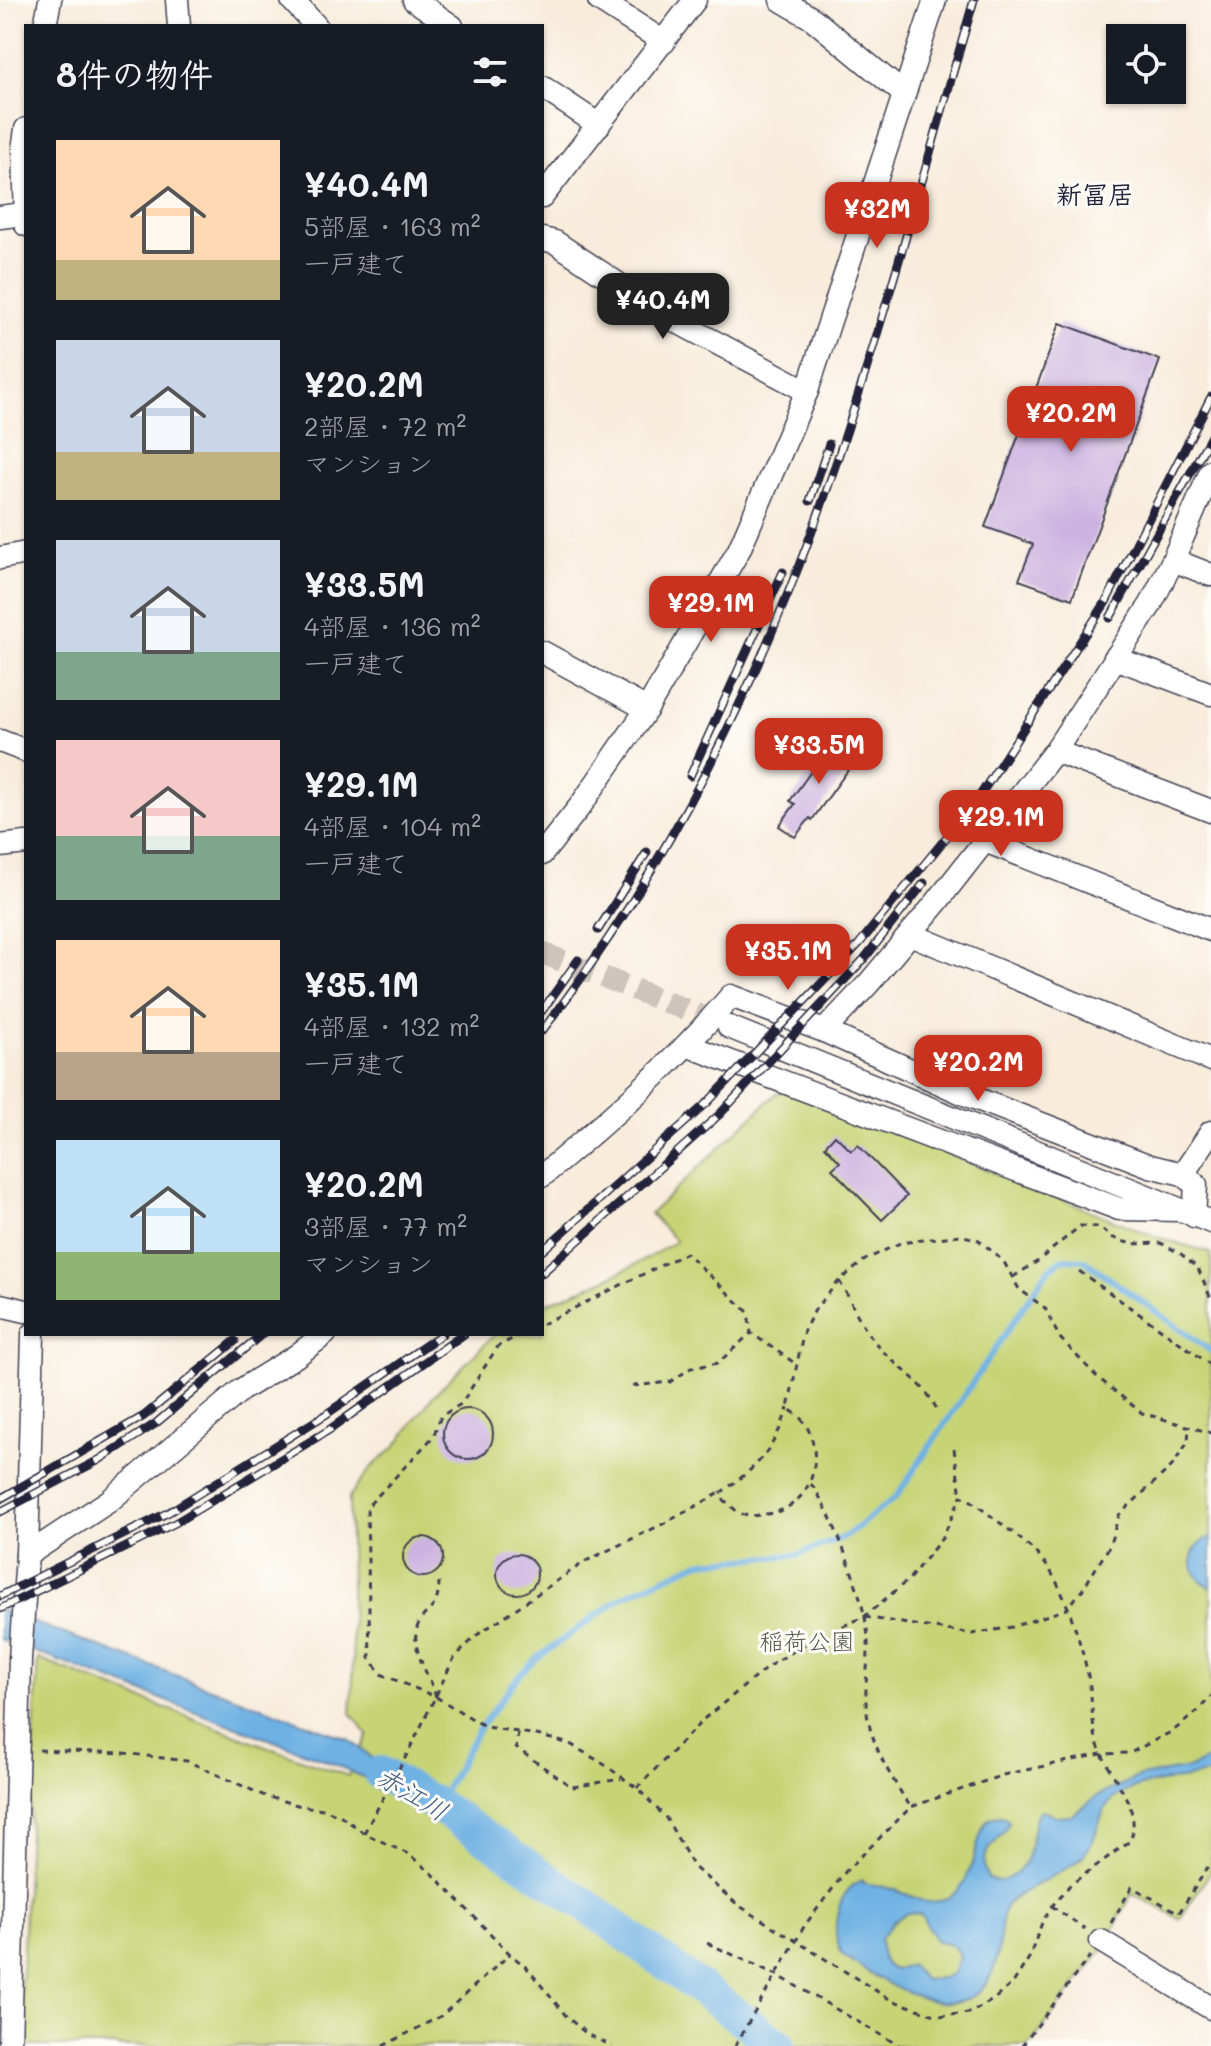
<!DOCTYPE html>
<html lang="ja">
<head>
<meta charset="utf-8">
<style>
  :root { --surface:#171b24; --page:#242831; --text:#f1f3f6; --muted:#9ea1a6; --accent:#c8321e }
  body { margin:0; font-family:Mali,"Klee One",sans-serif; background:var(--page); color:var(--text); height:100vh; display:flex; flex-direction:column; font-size:30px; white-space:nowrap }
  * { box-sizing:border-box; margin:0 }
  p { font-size:26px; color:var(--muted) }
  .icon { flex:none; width:44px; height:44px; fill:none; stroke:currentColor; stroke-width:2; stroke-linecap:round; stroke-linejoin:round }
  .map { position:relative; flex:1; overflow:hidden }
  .side { position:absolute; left:24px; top:24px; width:520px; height:1312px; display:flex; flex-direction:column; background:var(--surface); border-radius:0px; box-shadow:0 2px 6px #0004 }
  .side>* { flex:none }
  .buttons { position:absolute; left:1106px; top:24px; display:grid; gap:16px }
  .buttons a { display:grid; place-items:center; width:80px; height:80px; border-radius:0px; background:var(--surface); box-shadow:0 2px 6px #0004; font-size:40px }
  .price { position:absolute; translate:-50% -68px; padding:0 18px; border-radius:16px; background:var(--accent); color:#fff; font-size:26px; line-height:52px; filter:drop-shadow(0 2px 4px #0008) }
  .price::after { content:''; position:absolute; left:50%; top:48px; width:24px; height:18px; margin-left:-12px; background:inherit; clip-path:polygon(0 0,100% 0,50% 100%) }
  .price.selected { background:#222; color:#fff }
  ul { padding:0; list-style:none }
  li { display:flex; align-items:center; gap:24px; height:200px; padding:0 32px }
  li span { display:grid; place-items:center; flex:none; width:224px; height:160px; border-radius:0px; color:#555 }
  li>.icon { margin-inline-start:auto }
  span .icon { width:96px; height:96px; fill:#fffc; stroke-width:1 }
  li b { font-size:34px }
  h2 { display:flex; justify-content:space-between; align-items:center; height:96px; padding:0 32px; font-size:34px }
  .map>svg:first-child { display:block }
</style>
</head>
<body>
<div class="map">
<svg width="1211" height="2046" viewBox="0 0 1211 2046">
  <rect width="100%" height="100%" fill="#fdfcf7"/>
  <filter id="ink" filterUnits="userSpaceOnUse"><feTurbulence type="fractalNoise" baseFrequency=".0125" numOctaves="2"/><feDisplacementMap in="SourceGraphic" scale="16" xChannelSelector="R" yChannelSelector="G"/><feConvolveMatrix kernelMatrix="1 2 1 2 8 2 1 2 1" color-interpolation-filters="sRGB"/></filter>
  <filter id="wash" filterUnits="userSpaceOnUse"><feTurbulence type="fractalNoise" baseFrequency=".006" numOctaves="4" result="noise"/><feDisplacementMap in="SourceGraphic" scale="32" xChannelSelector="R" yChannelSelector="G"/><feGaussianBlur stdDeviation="1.8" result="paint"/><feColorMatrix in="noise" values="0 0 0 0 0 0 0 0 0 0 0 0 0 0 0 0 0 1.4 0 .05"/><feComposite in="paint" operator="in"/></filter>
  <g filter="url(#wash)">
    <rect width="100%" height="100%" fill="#f8ecdb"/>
    <path fill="#c7d476" stroke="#747b58" stroke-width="2" d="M 787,1090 L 1154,1236 L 1211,1253 L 1211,1871 L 1180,1919 L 1132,1893 L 1103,1949 L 1029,2046 L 18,2046 L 38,1659 C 141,1699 244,1739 348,1776 L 368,1735 L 351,1713 L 353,1676 L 349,1497 L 371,1468 L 396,1446 L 433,1396 L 491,1338 L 496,1334 L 542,1334 L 542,1305 C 589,1287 633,1269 676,1241 L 650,1214 L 777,1093 Z"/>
    <g fill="#6eb1e3" stroke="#486a8f" stroke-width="2" fill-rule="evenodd">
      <path d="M 1211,1537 L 1211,1587 C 1187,1576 1184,1547 1211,1537 Z"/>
      <polygon points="0,1610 348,1739 441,1812 325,1760 0,1639"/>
      <path d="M 1211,1758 L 1211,1772 L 1208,1774 C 1180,1781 1128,1781 1109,1803 C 1096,1817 1100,1843 1077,1861 C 1054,1879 1026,1886 1005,1906 C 999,1928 1001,1953 992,1973 C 963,2037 877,1980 842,1954 C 830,1930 836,1891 862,1880 L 863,1883 C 878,1885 892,1888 906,1894 C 913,1896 921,1902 929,1902 C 982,1901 971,1827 991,1818 C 995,1816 999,1817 1003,1816 L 1009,1822 C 1000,1846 975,1848 988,1879 C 997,1883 1004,1881 1012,1876 C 1038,1857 1027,1833 1039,1811 L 1043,1810 L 1058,1817 L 1071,1816 L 1097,1796 L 1140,1776 L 1190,1768 ZM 907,1913 L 921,1914 L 936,1942 C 948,1943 957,1945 959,1958 L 953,1973 L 942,1978 L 924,1980 L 911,1965 L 895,1970 C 880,1965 881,1952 880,1939 L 893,1922 Z"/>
    </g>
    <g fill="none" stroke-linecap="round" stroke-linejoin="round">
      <polyline stroke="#6eb1e3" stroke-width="6" points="437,1805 477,1732 517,1678 537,1658 624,1596 700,1562 798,1555 846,1536 896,1497 1048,1270 1063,1259 1084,1260 1211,1351"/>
      <polyline stroke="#6eb1e3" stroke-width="34" points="380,1773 437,1805 583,1903 779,2046"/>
    </g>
    <g id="blocks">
      <g fill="#ccb2e1">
        <polygon points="1060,323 1160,360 1072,599 1019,580 1033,544 985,527"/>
        <polygon points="842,736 858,748 845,767 848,770 812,820 810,818 795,837 779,826 795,804 790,801 824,753 828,756"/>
        <polygon points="835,1135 851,1151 858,1145 907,1196 882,1220 832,1169 840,1162 825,1146"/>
        <circle cx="468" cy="1434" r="25"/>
        <circle cx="423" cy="1557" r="20"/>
        <circle cx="517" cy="1574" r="20"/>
      </g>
    </g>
  </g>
  <g filter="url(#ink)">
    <use href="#blocks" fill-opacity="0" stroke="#424053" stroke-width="2"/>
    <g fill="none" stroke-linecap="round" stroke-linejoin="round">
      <polyline stroke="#cdc4bb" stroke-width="22" stroke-dasharray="22 11" stroke-linecap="butt" points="542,953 727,1026"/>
      <g stroke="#424053" stroke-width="25">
        <g id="minor">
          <polyline points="177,0 179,26"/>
          <polyline points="292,0 316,26"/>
          <polyline points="414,0 452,26"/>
          <polyline points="599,0 664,42"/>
          <polyline points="781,0 813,19 904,94"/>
          <polyline points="45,26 50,0"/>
          <polyline points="542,87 599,125"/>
          <polyline points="26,129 24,143 26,225"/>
          <polyline points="542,197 695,0"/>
          <polyline points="0,217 24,214"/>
          <polyline points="542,239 555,242 668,317 807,391"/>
          <polyline points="0,558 26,553"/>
          <polyline points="1173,560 1211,575"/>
          <polyline points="542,652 647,709"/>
          <polyline points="1115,658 1211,694"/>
          <polyline points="0,741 26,751"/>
          <polyline points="1055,751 1211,811"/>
          <polyline points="985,841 1211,930"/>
          <polyline points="0,846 26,843"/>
          <polyline points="542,854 581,805 647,709 739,550 807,391 935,0"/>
          <polyline points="910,934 1211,1060"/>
          <polyline points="729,1027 1211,1222"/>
          <polyline points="824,1031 962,1093 1150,1166 1183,1174 1196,1185 1194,1216"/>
          <polyline points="689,1046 1119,1209 1181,1210"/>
          <polyline points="1183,1174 1211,1132"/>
          <path d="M 542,1176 C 609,1120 674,1063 731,996 L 824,1031 L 869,983 L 936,903 L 1055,751 L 1151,604 L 1173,560 L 1211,471"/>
          <polyline points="0,1305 26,1311"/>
          <polyline points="27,1555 109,1501 241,1390 296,1356 325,1334"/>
          <polyline points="1101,1941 1211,2008"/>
          <polyline points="10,2046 20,1659 27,1555 33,1334"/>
        </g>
      </g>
      <g stroke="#424053" stroke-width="3" stroke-dasharray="6 6" stroke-linecap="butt">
        <polyline points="1079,1271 1211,1365"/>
        <polyline points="1013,1277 1038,1261 1080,1226 1099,1227 1111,1237 1131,1244 1161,1243 1181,1254 1198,1268 1211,1299"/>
        <path d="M 839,1281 C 852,1301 859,1323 874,1341 C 897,1370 922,1377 938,1412"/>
        <polyline points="542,1324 686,1253 748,1312 751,1333 796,1364"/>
        <path d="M 522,1334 L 498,1346 L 461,1404 L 441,1416 L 433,1437 L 367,1507 L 370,1658 L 381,1674 L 436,1697 L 486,1727 L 537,1735 L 570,1744 L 602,1763 L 637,1788 L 666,1818 L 694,1867 L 738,1905 L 891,2000 L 938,2016 L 970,2013 L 993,2000 L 1013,1983 L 1029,1958 L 1043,1920 L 1052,1906 L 1070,1885 L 1130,1841 C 1143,1810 1113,1780 1101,1752 C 1091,1731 1093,1709 1090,1687 C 1085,1654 1068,1600 1051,1572 C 1035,1545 993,1519 969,1499 L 961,1496 L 943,1537 L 909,1579 L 864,1617"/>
        <polyline points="633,1386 670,1382 691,1368 718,1363 751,1333"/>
        <polyline points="954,1449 961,1496"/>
        <path d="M 811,1484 C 832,1510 867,1605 868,1639 C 869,1668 862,1695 869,1724 C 877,1755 892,1779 910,1806"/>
        <path d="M 720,1493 C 757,1468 773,1451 788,1408"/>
        <path d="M 436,1697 C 430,1676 409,1648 418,1625 C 427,1605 438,1614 439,1582"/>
        <polyline points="518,1733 516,1748 572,1787 621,1779"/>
        <polyline points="39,1750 124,1753 187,1761 265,1796 301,1806 324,1809 341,1816 364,1833 408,1854 431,1872 510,1954 527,1968 567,2017 588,2035 612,2046"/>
        <polyline points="637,1788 705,1718 769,1666 815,1638 864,1617 972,1634 1012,1627 1067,1609 1083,1589 1109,1547 1119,1515 1172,1466 1188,1442 1189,1427"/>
        <path d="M 364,1833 L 411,1747 L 454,1658 L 477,1635 L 586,1561 L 665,1523 L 718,1494 C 725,1500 733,1510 742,1514 C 749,1517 758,1515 766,1514 C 810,1509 826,1461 806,1425 C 802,1418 794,1413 788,1408 L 804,1330 L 816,1308 L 839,1281 L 865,1260 L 900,1243 L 960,1235 L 979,1240 L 1004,1262 L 1019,1289 L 1045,1308 L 1059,1337 L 1097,1377 L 1142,1413 L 1211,1433"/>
        <polyline points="1052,1906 1085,1929"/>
        <polyline points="1111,1923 1132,1887 1179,1913 1211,1862"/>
        <polyline points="707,1943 777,1975 900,2046"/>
        <polyline points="383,2046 441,2016 510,1954"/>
        <polyline points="735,2046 805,1925 846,1871 911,1807 1003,1775 1101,1754 1130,1753 1173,1731 1198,1711 1211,1696"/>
        <polyline points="1022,2046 1090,1956"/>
      </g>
      <use href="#minor" stroke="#fff" stroke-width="22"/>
      <g stroke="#22223b" stroke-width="9">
        <g id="rail">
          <polyline points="810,501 829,444"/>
          <polyline points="1110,618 1211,436"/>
          <polyline points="690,776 783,572"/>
          <polyline points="598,930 647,852"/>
          <polyline points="542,1011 578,960"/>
          <path d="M 542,1031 C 667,870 764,673 830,481 C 884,323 927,160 974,0"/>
          <polyline points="542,1251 708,1102 859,944 977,800 1106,602 1211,397"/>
          <polyline points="542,1273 720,1114 864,959 924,883"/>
          <polyline points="0,1499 144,1416 235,1341"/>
          <polyline points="0,1512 99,1460 155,1424 262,1334"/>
          <polyline points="0,1596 169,1512 325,1415 442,1334"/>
          <polyline points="0,1609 175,1523 329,1430 464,1334"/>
        </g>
      </g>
      <use href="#rail" stroke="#fdfcf7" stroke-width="6" stroke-dasharray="18" stroke-linecap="butt"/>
    </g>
  </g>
  <g text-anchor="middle" stroke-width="6" stroke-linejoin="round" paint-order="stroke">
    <g font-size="24" fill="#54574d" stroke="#fdfcf7">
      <text x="807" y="1650">稲荷公園</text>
    </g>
    <g font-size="26" font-weight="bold" fill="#22223b" stroke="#fdfcf7">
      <text x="1095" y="204">新冨居</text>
    </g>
    <g font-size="26" font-style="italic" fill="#405b7e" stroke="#fdfcf7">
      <text transform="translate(412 1794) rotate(31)" y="9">赤江川</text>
    </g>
  </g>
</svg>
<div class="buttons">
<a><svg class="icon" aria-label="locate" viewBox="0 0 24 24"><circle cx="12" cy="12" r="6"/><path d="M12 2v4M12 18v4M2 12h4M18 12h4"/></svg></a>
</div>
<b class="price" style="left:877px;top:250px">¥32M</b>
<b class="price selected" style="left:663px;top:341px">¥40.4M</b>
<b class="price" style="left:1071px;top:454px">¥20.2M</b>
<b class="price" style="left:711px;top:644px">¥29.1M</b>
<b class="price" style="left:819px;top:786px">¥33.5M</b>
<b class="price" style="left:1001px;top:858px">¥29.1M</b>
<b class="price" style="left:788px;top:992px">¥35.1M</b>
<b class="price" style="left:978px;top:1103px">¥20.2M</b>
<section class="side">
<h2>8件の物件<svg class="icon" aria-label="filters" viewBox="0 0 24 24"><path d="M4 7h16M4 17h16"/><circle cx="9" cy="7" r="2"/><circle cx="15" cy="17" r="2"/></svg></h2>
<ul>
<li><span style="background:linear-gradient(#ffd9b3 75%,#c2b280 0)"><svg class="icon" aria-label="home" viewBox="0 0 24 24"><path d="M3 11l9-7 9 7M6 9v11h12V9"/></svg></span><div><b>¥40.4M</b><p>5部屋 · 163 m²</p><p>一戸建て</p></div></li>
<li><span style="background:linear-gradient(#c9d6e8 70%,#c2b280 0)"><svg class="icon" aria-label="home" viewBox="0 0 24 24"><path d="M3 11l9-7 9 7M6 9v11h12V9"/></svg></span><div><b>¥20.2M</b><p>2部屋 · 72 m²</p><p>マンション</p></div></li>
<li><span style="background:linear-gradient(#c9d6e8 70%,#7fa58c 0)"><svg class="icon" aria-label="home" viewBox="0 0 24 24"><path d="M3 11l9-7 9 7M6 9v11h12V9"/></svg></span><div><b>¥33.5M</b><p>4部屋 · 136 m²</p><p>一戸建て</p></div></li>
<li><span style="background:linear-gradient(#f6c9c9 60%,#7fa58c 0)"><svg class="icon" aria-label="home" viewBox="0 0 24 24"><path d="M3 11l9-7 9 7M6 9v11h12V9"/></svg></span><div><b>¥29.1M</b><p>4部屋 · 104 m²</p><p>一戸建て</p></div></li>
<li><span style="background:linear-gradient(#ffd9b3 70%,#b9a48a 0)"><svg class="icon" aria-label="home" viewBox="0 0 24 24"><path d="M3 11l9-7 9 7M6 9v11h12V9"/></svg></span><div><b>¥35.1M</b><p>4部屋 · 132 m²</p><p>一戸建て</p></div></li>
<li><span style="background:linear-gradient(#bfe0f5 70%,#8fb573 0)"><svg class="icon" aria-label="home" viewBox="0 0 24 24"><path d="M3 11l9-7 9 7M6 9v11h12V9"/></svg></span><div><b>¥20.2M</b><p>3部屋 · 77 m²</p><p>マンション</p></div></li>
</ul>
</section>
</div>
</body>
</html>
